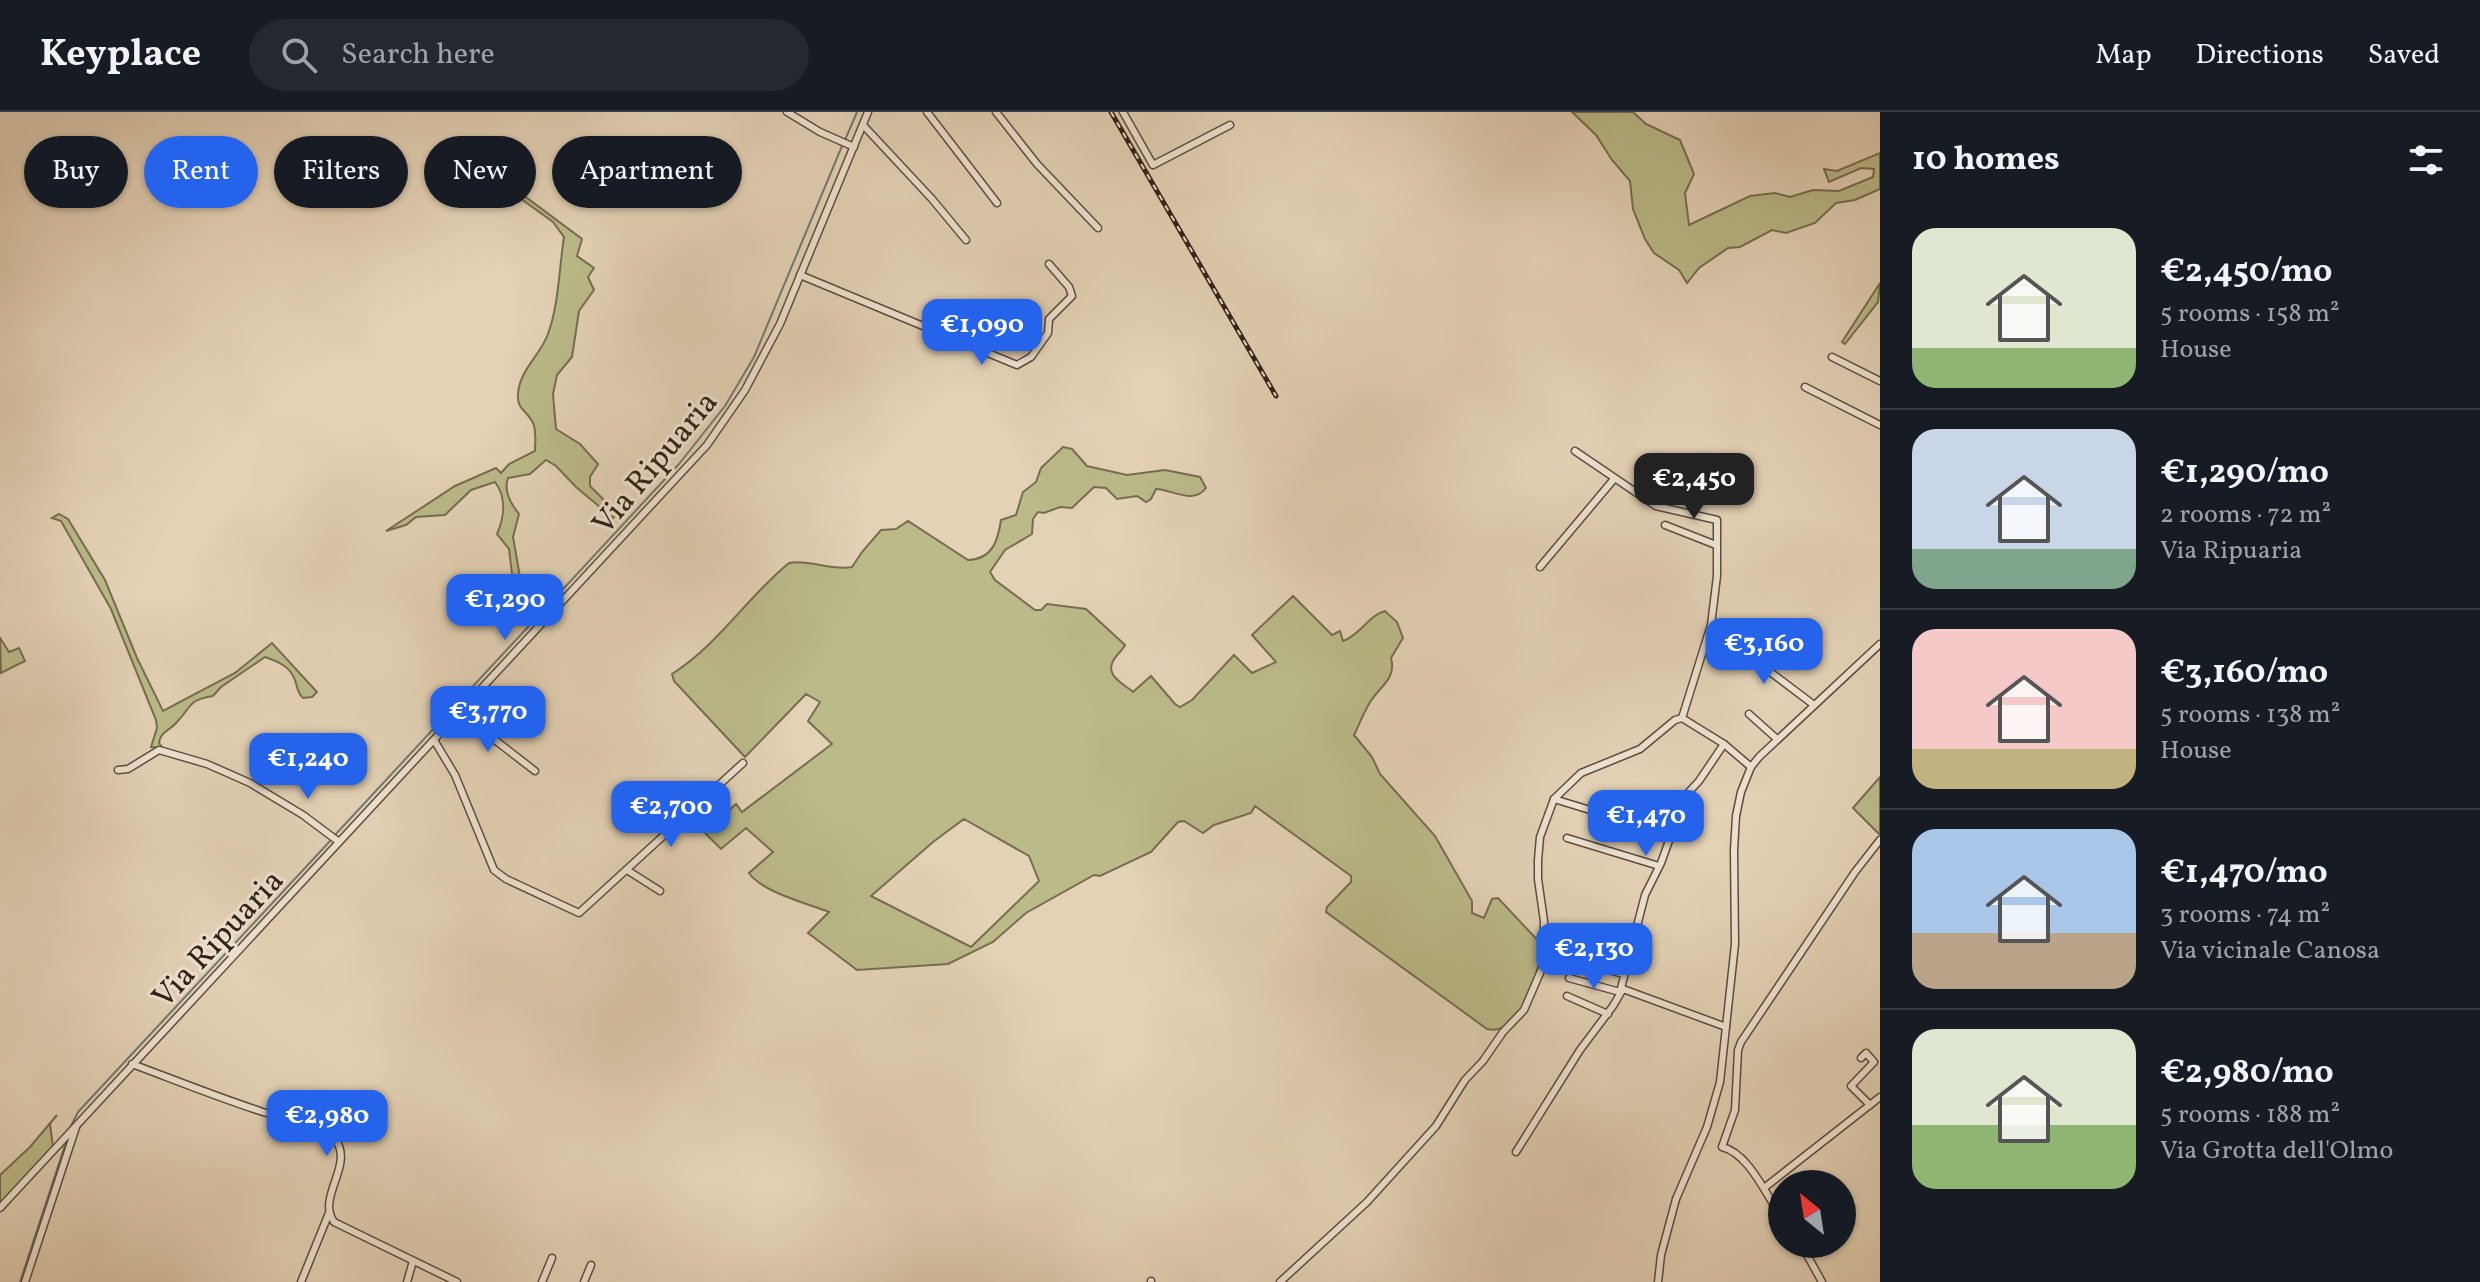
<!DOCTYPE html>
<html lang="en">
<head>
<meta charset="utf-8">
<style>
  :root { --surface:#171b24; --page:#242831; --text:#f1f3f6; --muted:#9ea1a6; --line:#363941; --accent:#2563eb }
  body { margin:0; font-family:Vollkorn,serif; background:var(--page); color:var(--text); height:100vh; display:flex; flex-direction:column; font-size:30px; white-space:nowrap }
  * { box-sizing:border-box; margin:0 }
  p { font-size:26px; color:var(--muted) }
  .icon { flex:none; width:44px; height:44px; fill:none; stroke:currentColor; stroke-width:2; stroke-linecap:round; stroke-linejoin:round }
  .map { position:relative; flex:1; overflow:hidden }
  .sheet { display:flex; flex-direction:column; background:var(--surface); width:600px }
  .sheet>* { flex:none }
  .banner { position:absolute; left:24px; top:24px; width:760px; height:72px; display:flex; gap:16px }
  .needle { width:52px; rotate:330deg }
  .fabs { position:absolute; left:1768px; top:1058px; display:grid; gap:16px }
  .fabs a { display:grid; place-items:center; width:88px; height:88px; border-radius:50%; background:var(--surface); box-shadow:0 2px 6px #0004; font-size:40px }
  .price { position:absolute; translate:-50% -68px; padding:0 18px; border-radius:16px; background:var(--accent); color:#fff; font-size:26px; line-height:52px; filter:drop-shadow(0 2px 4px #0008) }
  .price::after { content:''; position:absolute; left:50%; top:48px; width:24px; height:18px; margin-left:-12px; background:inherit; clip-path:polygon(0 0,100% 0,50% 100%) }
  .price.selected { background:#222; color:#fff }
  ul { padding:0; list-style:none }
  li { display:flex; align-items:center; gap:24px; height:200px; padding:0 32px }
  li+li { border-top:2px solid var(--line) }
  li span { display:grid; place-items:center; flex:none; width:224px; height:160px; border-radius:24px; color:#555 }
  li>.icon { margin-inline-start:auto }
  span .icon { width:96px; height:96px; fill:#fffc; stroke-width:1 }
  li b { font-size:34px }
  h2 { display:flex; justify-content:space-between; align-items:center; height:96px; padding:0 32px; font-size:34px }
  .chip { padding:0 28px; border-radius:36px; background:var(--surface); box-shadow:0 2px 6px #0004; font-size:28px; line-height:72px }
  .chip.selected { background:var(--accent); color:#fff }
  header { display:flex; align-items:center; gap:48px; box-sizing:border-box; height:112px; padding:0 40px; background:var(--surface); border-bottom:2px solid var(--line) }
  header strong { font-size:38px }
  nav { display:flex; gap:44px; margin-inline-start:auto; font-size:28px }
  .search { width:560px; height:72px; background:var(--page); display:flex; align-items:center; gap:20px; box-sizing:border-box; padding:0 28px; border-radius:44px; color:var(--muted); font-size:30px }
  main { display:flex; flex:1; min-height:0 }
  .map>svg:first-child { display:block }
</style>
</head>
<body>
<header>
<strong>Keyplace</strong>
<div class="search"><svg class="icon" aria-label="search" viewBox="0 0 24 24"><circle cx="10" cy="10" r="6"/><path d="M15 15l6 6"/></svg>Search here</div>
<nav><a>Map</a><a>Directions</a><a>Saved</a></nav>
</header>
<main>
<div class="map">
<svg width="1880" height="1170" viewBox="0 0 1880 1170">
  <rect width="100%" height="100%" fill="#e4d2b6"/>
  <filter id="stains"><feTurbulence type="fractalNoise" baseFrequency=".0025" numOctaves="4"/><feColorMatrix values="0 0 0 0 .2 0 0 0 0 .09 0 0 0 0 .02 0 0 0 .5 -.17"/></filter>
  <radialGradient id="worn" r=".72"><stop offset=".6" stop-color="#630" stop-opacity="0"/><stop offset="1" stop-color="#630" stop-opacity=".3"/></radialGradient>
  <g fill="#bbba89" stroke="#776d50" stroke-width="2" fill-rule="evenodd">
    <polygon points="1572,0 1633,0 1646,12 1680,28 1694,62 1685,81 1689,113 1750,84 1775,81 1790,85 1813,78 1839,79 1873,65 1874,57 1861,56 1829,70 1824,57 1837,59 1880,41 1880,77 1855,88 1836,91 1815,111 1786,121 1772,118 1740,135 1728,136 1699,156 1687,171 1679,158 1654,141 1645,127 1633,97 1630,69 1612,48 1596,23"/>
    <path d="M 468,42 L 582,127 L 577,144 L 594,156 L 588,165 L 594,178 L 579,199 L 572,245 L 557,263 L 553,282 L 556,317 L 580,332 L 598,352 L 590,365 L 590,374 L 617,401 L 613,406 L 576,375 L 556,354 L 546,348 L 530,362 L 508,366 C 503,379 511,392 519,402 L 513,425 L 525,494 L 514,504 L 516,496 L 509,437 L 497,422 C 504,406 507,386 495,370 L 471,378 L 445,403 L 416,405 L 406,413 L 386,419 L 455,374 L 496,356 L 501,361 L 509,352 L 535,339 C 535,330 537,316 532,309 C 526,298 517,297 518,283 C 519,258 540,244 548,222 C 559,191 559,157 564,125 L 553,110 L 466,47 Z"/>
    <polygon points="1880,171 1878,190 1845,232 1842,230"/>
    <path d="M 1063,335 L 1072,337 L 1087,354 L 1127,363 L 1165,358 L 1200,365 L 1206,376 C 1193,393 1174,378 1156,377 L 1151,387 L 1146,390 L 1137,384 L 1117,387 L 1106,376 L 1094,375 L 1072,396 L 1060,395 L 1044,401 L 1038,400 L 1033,407 L 1032,422 L 1005,438 L 990,460 L 995,468 L 1035,498 L 1041,498 L 1047,492 L 1086,497 L 1125,533 C 1122,539 1116,543 1113,549 C 1105,564 1124,572 1133,580 L 1151,564 L 1175,592 L 1180,595 L 1192,588 L 1234,543 L 1252,561 L 1276,550 L 1252,523 L 1293,484 L 1332,523 L 1340,519 L 1343,529 C 1360,523 1369,503 1385,499 L 1397,510 L 1403,526 L 1391,546 C 1397,568 1378,575 1369,592 C 1363,602 1359,613 1354,623 L 1372,645 L 1380,662 L 1435,724 L 1472,789 L 1472,801 L 1484,806 L 1492,787 L 1498,786 L 1542,833 C 1540,858 1522,925 1487,917 L 1326,800 L 1327,795 L 1351,770 L 1351,764 L 1255,694 L 1251,701 L 1214,713 L 1203,721 L 1184,709 L 1178,710 L 1151,740 L 1100,764 L 1094,763 L 1026,801 L 993,830 L 948,852 L 857,858 L 808,821 L 829,800 C 806,791 762,780 749,761 L 773,740 L 746,716 L 721,737 L 704,720 L 736,692 L 742,700 L 832,632 L 808,609 L 820,590 L 806,582 L 745,645 L 674,569 L 672,562 C 718,533 747,485 789,451 C 809,447 831,459 852,455 L 862,440 L 881,418 L 896,417 L 908,409 L 968,448 C 993,447 998,428 1001,408 L 1016,403 L 1023,380 L 1036,370 L 1041,356 ZM 964,707 L 1029,744 L 1039,769 L 971,835 L 871,784 L 933,730 Z"/>
    <path d="M 59,402 L 68,407 L 105,468 L 137,546 L 163,599 L 235,561 L 272,531 L 317,580 L 312,585 L 303,586 C 297,580 298,577 295,568 C 290,554 277,549 265,545 L 221,575 L 213,584 C 187,588 192,595 176,611 C 168,620 161,619 159,631 L 163,636 L 151,635 L 157,616 L 156,608 L 111,497 L 61,409 L 52,406 Z"/>
    <polygon points="0,526 9,540 19,536 25,549 1,561"/>
    <polygon points="1880,665 1880,723 1853,696"/>
    <polygon points="57,1003 50,1012 53,1035 0,1092 0,1063 30,1035"/>
  </g>
  <g fill="none" stroke-linecap="round" stroke-linejoin="round">
    <g stroke="#6e7b72" stroke-width="2">
      <polyline points="845,28 857,0"/>
      <polyline points="335,723 679,352 725,294 754,245 842,34"/>
      <polyline points="70,1016 78,1000 331,728"/>
      <polyline points="20,1170 66,1030"/>
    </g>
    <g stroke="#5f4c3e" stroke-width="9">
      <g id="minor">
        <polyline points="787,0 820,20 854,35"/>
        <polyline points="927,0 997,91"/>
        <polyline points="996,0 1037,52 1098,116"/>
        <polyline points="1123,0 1153,53 1230,13"/>
        <polyline points="863,13 932,87 966,128"/>
        <polyline points="800,163 1017,253 1031,245 1048,221 1049,207 1072,184 1069,175 1049,152"/>
        <polyline points="1832,245 1880,269"/>
        <polyline points="1805,275 1880,313"/>
        <polyline points="1575,339 1656,394 1717,408 1717,464 1711,513 1682,606"/>
        <polyline points="1665,413 1716,433"/>
        <polyline points="1540,455 1614,367"/>
        <polyline points="1732,531 1814,593"/>
        <polyline points="460,601 535,659"/>
        <polyline points="1749,602 1777,627"/>
        <polyline points="434,628 455,663 494,758 506,767 579,801 743,651"/>
        <polyline points="118,658 128,657 159,638 207,652 250,671 303,703 339,730"/>
        <polyline points="1554,687 1672,723"/>
        <polyline points="1567,726 1659,754"/>
        <polyline points="627,758 660,779"/>
        <polyline points="1567,848 1624,862"/>
        <polyline points="1569,866 1620,880 1645,783 1661,751 1685,684 1699,669 1724,632"/>
        <polyline points="1567,884 1608,902"/>
        <polyline points="1861,946 1866,941 1874,950 1851,974 1870,993"/>
        <path d="M 132,952 C 175,968 217,985 260,999 C 285,1007 311,1013 335,1027 C 355,1053 316,1085 334,1110 L 457,1170"/>
        <polyline points="1516,1040 1580,938 1613,894 1623,877 1726,915"/>
        <polyline points="1764,1076 1880,985"/>
        <polyline points="0,1096 707,333 745,278 780,212 868,0"/>
        <path d="M 1782,1106 C 1767,1085 1749,1041 1722,1035 L 1735,998 L 1738,938 L 1741,930 L 1855,760 L 1880,728"/>
        <polyline points="1801,1132 1822,1170"/>
        <polyline points="25,1170 76,1015"/>
        <polyline points="301,1170 329,1101"/>
        <polyline points="407,1170 413,1149"/>
        <polyline points="542,1170 552,1146"/>
        <polyline points="584,1170 591,1153"/>
        <polyline points="1151,1170 1151,1169"/>
        <polyline points="1280,1170 1367,1090 1436,1014 1465,968 1483,949 1503,920 1524,898 1543,854 1544,809 1538,767 1538,748 1540,725 1554,687 1581,661 1640,637 1675,608 1682,606 1724,632 1751,655"/>
        <polyline points="1658,1170 1661,1143 1676,1087 1707,1015 1720,970 1735,832 1734,738 1736,704 1741,680 1751,655 1759,645 1880,532"/>
      </g>
    </g>
    <use href="#minor" stroke="#ede2d0" stroke-width="6"/>
    <g stroke="#332016" stroke-width="5">
      <polyline id="rail" points="1111,0 1276,284"/>
    </g>
    <use href="#rail" stroke="#ede2d0" stroke-width="2" stroke-dasharray="6" stroke-linecap="butt"/>
  </g>
  <g text-anchor="middle" stroke-width="6" stroke-linejoin="round" paint-order="stroke">
    <g font-size="32" fill="#332016" stroke="#ede2d0">
      <text transform="translate(654 350) rotate(-50)" y="11">Via Ripuaria</text>
      <text transform="translate(217 826) rotate(-47)" y="11">Via Ripuaria</text>
    </g>
  </g>
  <rect width="100%" height="100%" filter="url(#stains)"/>
  <rect width="100%" height="100%" fill="url(#worn)"/>
</svg>
<div class="fabs">
<a><svg class="needle" viewBox="-14 -14 28 28"><path d="M0-13l5 13h-10z" fill="#e53935"/><path d="M0 13l5-13h-10z" fill="#9ea1a6"/></svg></a>
</div>
<b class="price" style="left:982px;top:255px">€1,090</b>
<b class="price selected" style="left:1694px;top:409px">€2,450</b>
<b class="price" style="left:505px;top:530px">€1,290</b>
<b class="price" style="left:1764px;top:574px">€3,160</b>
<b class="price" style="left:488px;top:642px">€3,770</b>
<b class="price" style="left:308px;top:689px">€1,240</b>
<b class="price" style="left:671px;top:737px">€2,700</b>
<b class="price" style="left:1646px;top:746px">€1,470</b>
<b class="price" style="left:1594px;top:879px">€2,130</b>
<b class="price" style="left:327px;top:1046px">€2,980</b>
<div class="banner">
<a class="chip">Buy</a>
<a class="chip selected">Rent</a>
<a class="chip">Filters</a>
<a class="chip">New</a>
<a class="chip">Apartment</a>
</div>
</div>
<section class="sheet">
<h2>10 homes<svg class="icon" aria-label="filters" viewBox="0 0 24 24"><path d="M4 7h16M4 17h16"/><circle cx="9" cy="7" r="2"/><circle cx="15" cy="17" r="2"/></svg></h2>
<ul>
<li><span style="background:linear-gradient(#dfe7d0 75%,#8fb573 0)"><svg class="icon" aria-label="home" viewBox="0 0 24 24"><path d="M3 11l9-7 9 7M6 9v11h12V9"/></svg></span><div><b>€2,450/mo</b><p>5 rooms · 158 m²</p><p>House</p></div></li>
<li><span style="background:linear-gradient(#c9d6e8 75%,#7fa58c 0)"><svg class="icon" aria-label="home" viewBox="0 0 24 24"><path d="M3 11l9-7 9 7M6 9v11h12V9"/></svg></span><div><b>€1,290/mo</b><p>2 rooms · 72 m²</p><p>Via Ripuaria</p></div></li>
<li><span style="background:linear-gradient(#f6c9c9 75%,#c2b280 0)"><svg class="icon" aria-label="home" viewBox="0 0 24 24"><path d="M3 11l9-7 9 7M6 9v11h12V9"/></svg></span><div><b>€3,160/mo</b><p>5 rooms · 138 m²</p><p>House</p></div></li>
<li><span style="background:linear-gradient(#a9c7e8 65%,#b9a48a 0)"><svg class="icon" aria-label="home" viewBox="0 0 24 24"><path d="M3 11l9-7 9 7M6 9v11h12V9"/></svg></span><div><b>€1,470/mo</b><p>3 rooms · 74 m²</p><p>Via vicinale Canosa</p></div></li>
<li><span style="background:linear-gradient(#dfe7d0 60%,#8fb573 0)"><svg class="icon" aria-label="home" viewBox="0 0 24 24"><path d="M3 11l9-7 9 7M6 9v11h12V9"/></svg></span><div><b>€2,980/mo</b><p>5 rooms · 188 m²</p><p>Via Grotta dell'Olmo</p></div></li>
</ul>
</section>
</main>
</body>
</html>
